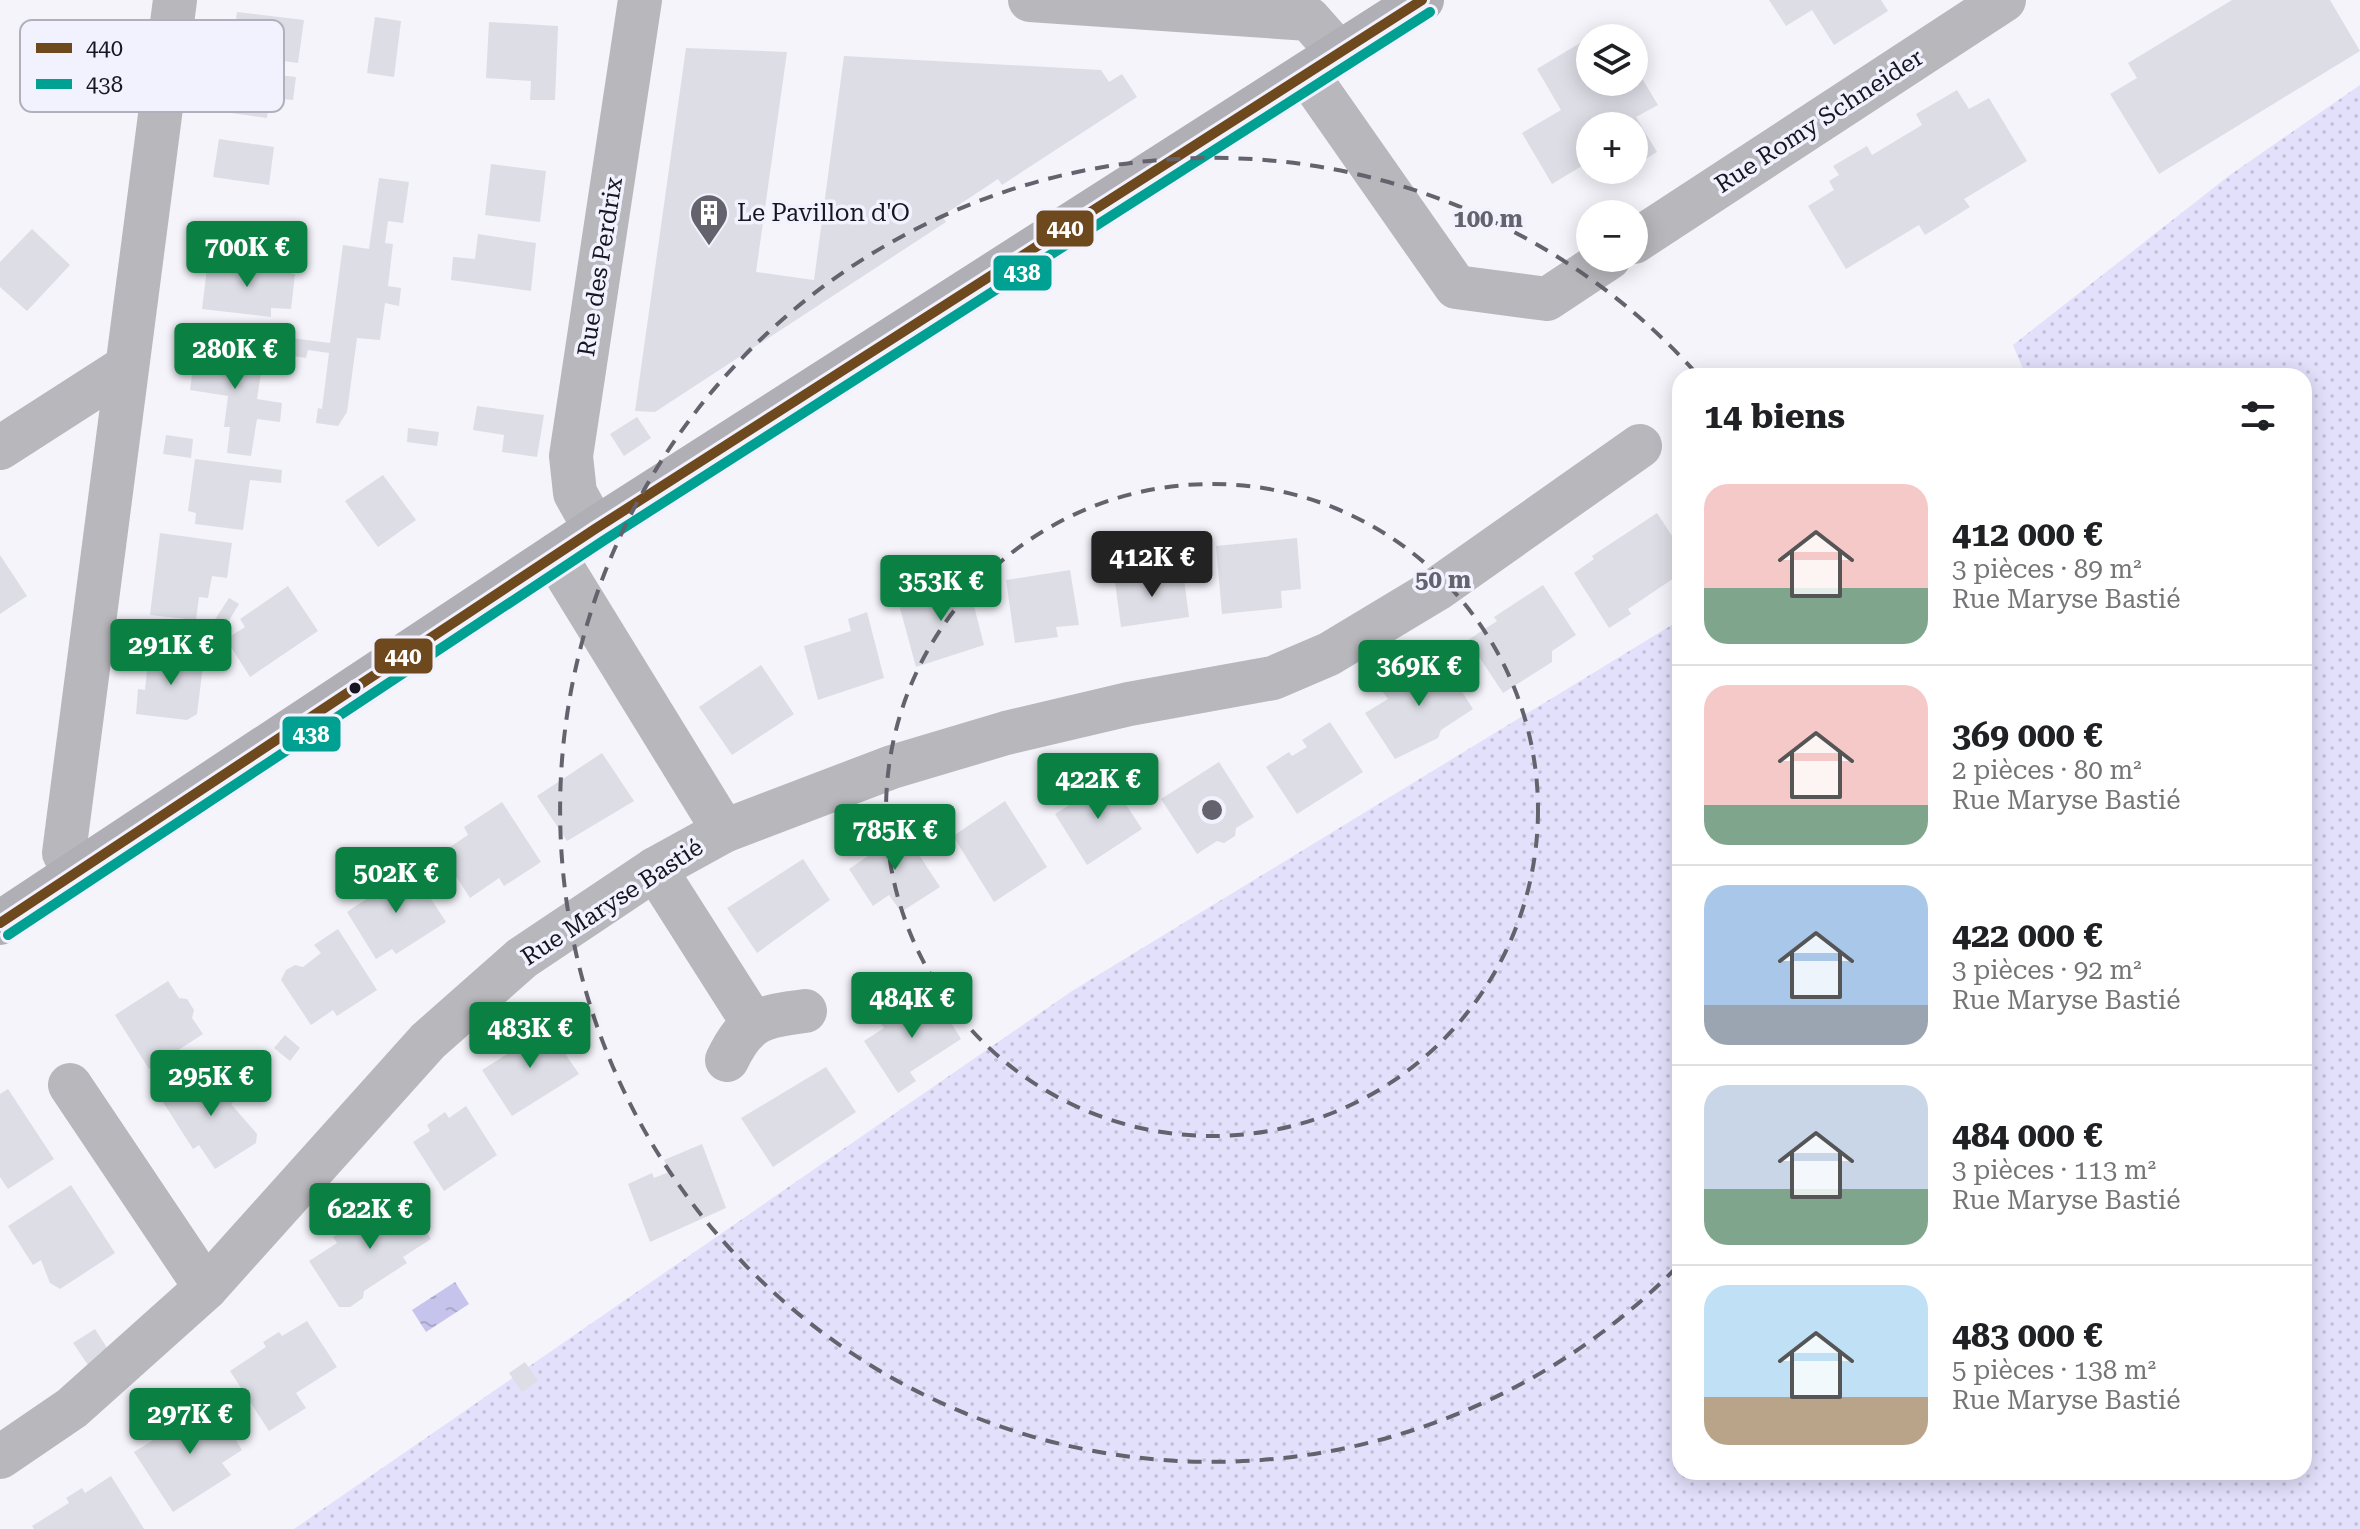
<!DOCTYPE html>
<html lang="fr">
<head>
<meta charset="utf-8">
<style>
  :root { --surface:#fff; --page:#f2f2f2; --text:#202124; --muted:#757577; --line:#e0e0e0; --accent:#0b8043 }
  body { margin:0; font-family:"Roboto Serif",serif; background:var(--page); color:var(--text); height:100vh; display:flex; flex-direction:column; font-size:30px; white-space:nowrap }
  * { box-sizing:border-box; margin:0 }
  p { font-size:26px; color:var(--muted) }
  .icon { flex:none; width:44px; height:44px; fill:none; stroke:currentColor; stroke-width:2; stroke-linecap:round; stroke-linejoin:round }
  .map { position:relative; flex:1; overflow:hidden }
  .sheet { position:absolute; left:1672px; top:368px; width:640px; height:1112px; display:flex; flex-direction:column; background:var(--surface); border-radius:24px; box-shadow:0 4px 20px #0003 }
  .sheet>* { flex:none }
  .buttons { position:absolute; left:1576px; top:24px; display:grid; gap:16px }
  .buttons a { display:grid; place-items:center; width:72px; height:72px; border-radius:50%; background:var(--surface); box-shadow:0 4px 20px #0003; font-size:40px }
  .price { position:absolute; translate:-50% -68px; padding:0 18px; border-radius:8px; background:var(--accent); color:#fff; font-size:26px; line-height:52px; filter:drop-shadow(0 2px 4px #0008) }
  .price::after { content:''; position:absolute; left:50%; top:48px; width:24px; height:18px; margin-left:-12px; background:inherit; clip-path:polygon(0 0,100% 0,50% 100%) }
  .price.on { background:#222; color:#fff }
  ul { padding:0; list-style:none }
  li { display:flex; align-items:center; gap:24px; height:200px; padding:0 32px }
  li+li { border-top:2px solid var(--line) }
  li span { display:grid; place-items:center; flex:none; width:224px; height:160px; border-radius:24px; color:#555 }
  li>.icon { margin-inline-start:auto }
  span .icon { width:96px; height:96px; fill:#fffc; stroke-width:1 }
  li b { font-size:34px }
  h2 { display:flex; justify-content:space-between; align-items:center; height:96px; padding:0 32px; font-size:34px }
  .map>svg:first-child { display:block }
</style>
</head>
<body>
<div class="map">
<svg width="2360" height="1529" viewBox="0 0 2360 1529">
  <defs>
    <pattern id="grass-dots" width="8" height="8" patternUnits="userSpaceOnUse" patternTransform="scale(2)"><rect width="8" height="8" fill="#e2e0fb"/><path d="M2 2h.1M6 6h.1" fill="none" stroke="#c1bfd7" stroke-width="1.8" stroke-linecap="round"/></pattern>
    <pattern id="water-ripples" width="26" height="14" patternUnits="userSpaceOnUse" patternTransform="scale(2)"><rect width="26" height="14" fill="#c6c4ec"/><path d="M2 4q2-2 4 0t4 0M15 11q2-2 4 0t4 0" fill="none" stroke="#a9a8ca"/></pattern>
  </defs>
  <rect width="100%" height="100%" fill="#f5f4fb"/>
  <polygon fill="url(#grass-dots)" points="2360,85 2360,1529 294,1529 1072,991 1680,620 1680,1472 2304,1472 2304,376 2026,376 2013,345 2230,175"/>
  <polygon fill="url(#water-ripples)" points="455,1282 469,1304 426,1332 412,1310"/>
  <g fill="#dddde6">
    <polygon points="1769,0 1881,0 1888,11 1834,45 1812,10 1786,26"/>
    <polygon points="2232,0 2330,0 2360,51 2159,174 2110,94 2137,78 2128,63"/>
    <polygon points="237,12 304,20 298,63 231,54"/>
    <polygon points="375,17 401,21 394,77 367,73"/>
    <polygon points="489,22 558,26 555,100 530,100 531,81 486,78"/>
    <polygon points="1585,40 1590,49 1590,82 1634,82 1634,65 1658,105 1636,117 1657,152 1634,166 1634,126 1590,126 1590,161 1552,184 1522,133 1561,110 1537,69"/>
    <polygon points="686,48 787,52 756,272 814,280 844,56 1101,70 1109,82 1122,74 1137,97 1002,185 998,179 942,216 946,222 655,412 635,411"/>
    <polygon points="229,69 296,77 293,100 270,98 267,118 224,112"/>
    <polygon points="1957,90 1969,109 1989,98 2027,161 1964,199 1970,207 1925,235 1919,225 1846,269 1808,206 1834,190 1829,181 1839,175 1833,166 1867,146 1872,155 1922,125 1916,114"/>
    <polygon points="219,139 274,147 269,185 213,177"/>
    <polygon points="491,164 546,171 540,222 485,215"/>
    <polygon points="1599,170 1628,170 1606,183"/>
    <polygon points="379,178 409,182 403,223 388,221 385,243 393,244 388,286 401,288 399,306 385,303 380,340 357,338 347,412 338,426 316,423 318,408 322,409 329,353 308,350 306,358 274,353 276,336 330,343 343,245 369,249"/>
    <polygon points="32,229 70,265 27,311 0,287 0,262"/>
    <polygon points="478,234 536,243 531,291 451,280 453,257 475,259"/>
    <polygon points="208,260 295,274 291,309 271,308 271,317 202,309"/>
    <polygon points="196,344 264,353 257,399 282,403 280,422 257,419 251,456 227,453 230,427 224,427 228,396 190,390"/>
    <polygon points="477,406 544,415 537,457 502,452 504,435 473,430"/>
    <polygon points="637,417 651,438 624,456 610,434"/>
    <polygon points="408,428 439,432 437,446 407,442"/>
    <polygon points="166,435 193,439 191,458 163,454"/>
    <polygon points="195,459 282,470 281,483 250,480 243,530 195,524 196,513 188,511"/>
    <polygon points="383,475 416,520 378,547 345,501"/>
    <polygon points="1657,513 1680,548 1680,574 1628,609 1631,614 1609,628 1574,573 1594,559 1592,556"/>
    <polygon points="160,533 232,543 227,578 212,576 208,598 199,597 196,620 150,615"/>
    <polygon points="1297,538 1301,589 1281,591 1282,608 1222,614 1216,546"/>
    <polygon points="0,555 27,596 0,614"/>
    <polygon points="1070,570 1079,625 1056,627 1058,637 1015,643 1006,580"/>
    <polygon points="1183,571 1189,617 1121,627 1115,582"/>
    <polygon points="967,579 984,645 916,667 898,601"/>
    <polygon points="1543,585 1576,635 1552,651 1552,662 1503,693 1468,640 1497,621 1494,617"/>
    <polygon points="288,586 318,631 250,677 226,639 245,627 240,619"/>
    <polygon points="229,598 239,604 219,637 208,630"/>
    <polygon points="867,612 884,678 818,700 804,646 851,631 848,619"/>
    <polygon points="138,634 200,641 199,650 137,642"/>
    <polygon points="149,651 194,656 203,666 197,714 187,720 136,714 138,689 145,690"/>
    <polygon points="1438,654 1473,709 1441,730 1438,738 1395,759 1365,713 1388,699 1382,691"/>
    <polygon points="761,665 794,714 732,755 699,707"/>
    <polygon points="1330,722 1363,772 1297,814 1266,767 1289,752 1292,756 1307,747 1302,740"/>
    <polygon points="602,753 634,801 567,841 537,796"/>
    <polygon points="1219,762 1254,817 1236,828 1235,836 1224,843 1217,841 1197,854 1161,799"/>
    <polygon points="1110,780 1142,829 1087,865 1055,814 1074,802 1071,796 1087,786 1091,791"/>
    <polygon points="1005,801 1047,867 994,902 953,836"/>
    <polygon points="502,802 541,862 504,886 499,878 470,898 441,853 468,835 464,827"/>
    <polygon points="901,827 940,887 901,912 889,895 873,906 849,869 871,854 868,849"/>
    <polygon points="803,859 830,900 757,953 727,908"/>
    <polygon points="409,865 446,922 396,954 392,949 376,959 347,912 394,880 392,877"/>
    <polygon points="338,929 377,990 337,1016 333,1010 311,1025 281,980 286,970 295,965 303,967 321,953 314,945"/>
    <polygon points="168,981 179,998 187,999 194,1010 192,1018 203,1034 149,1069 115,1015"/>
    <polygon points="932,991 961,1039 910,1072 916,1081 898,1093 864,1041 884,1028 881,1024 898,1012 905,1015 915,1008 914,1002"/>
    <polygon points="545,1024 579,1074 512,1116 482,1070 515,1049 511,1045"/>
    <polygon points="285,1035 300,1048 290,1061 274,1048"/>
    <polygon points="826,1067 856,1112 773,1167 741,1118"/>
    <polygon points="207,1070 217,1085 231,1076 244,1095 231,1104 257,1134 256,1143 215,1169 199,1145 193,1149 161,1099"/>
    <polygon points="8,1089 54,1159 8,1189 0,1177 0,1094"/>
    <polygon points="466,1106 497,1155 444,1191 413,1142 430,1131 427,1125 445,1112 449,1118"/>
    <polygon points="702,1144 726,1208 650,1242 628,1184 652,1173 654,1178 669,1172 664,1160"/>
    <polygon points="71,1185 115,1253 60,1289 50,1283 41,1260 33,1265 8,1226"/>
    <polygon points="401,1192 431,1239 403,1257 407,1263 364,1291 363,1298 350,1307 339,1307 309,1261 337,1243 333,1237"/>
    <polygon points="307,1321 337,1367 296,1393 306,1408 269,1431 230,1371 266,1347 263,1342 279,1332 282,1336"/>
    <polygon points="95,1329 109,1351 88,1365 73,1343"/>
    <polygon points="525,1362 538,1381 522,1392 509,1373"/>
    <polygon points="212,1402 242,1450 222,1463 231,1475 173,1512 134,1452 171,1429 168,1424 184,1413 187,1418"/>
    <polygon points="111,1476 144,1529 34,1529 32,1526 69,1503 66,1498 82,1488 85,1493"/>
  </g>
  <g fill="none" stroke-linecap="round" stroke-linejoin="round">
    <g stroke="#b7b7bc" stroke-width="44">
      <polyline points="1030,0 1309,19 1339,53"/>
      <polyline points="1307,74 1456,287 1547,299 1609,258"/>
      <polyline points="1634,242 2004,0"/>
      <polyline points="0,448 126,367"/>
      <polyline points="595,529 575,493 571,456 640,0"/>
      <polyline points="555,556 724,831"/>
      <polyline points="655,869 753,1023"/>
      <polyline points="75,873 64,853 175,0"/>
      <path d="M 727,1060 C 746,1020 762,1016 805,1011"/>
      <polyline points="206,1288 428,1041 522,958 655,869 724,831 892,767 1006,733 1129,704 1273,678 1329,654 1437,589 1640,446"/>
      <polyline points="0,1457 72,1408 206,1288 70,1085"/>
    </g>
    <polyline stroke="#afafb5" stroke-width="44" points="0,923 595,529 1422,0"/>
    <g stroke="#f2f1fe" stroke-width="16">
      <polyline id="bus-1" points="0,923 595,529 1422,0"/>
    </g>
    <g stroke="#f2f1fe" stroke-width="16">
      <polyline id="bus-2" points="8,935 603,541 1430,12"/>
    </g>
    <use href="#bus-1" stroke="#6e491e" stroke-width="10"/>
    <use href="#bus-2" stroke="#00a092" stroke-width="10"/>
  </g>
  <g fill="none" stroke="#64636d" stroke-width="4" stroke-dasharray="14 10">
    <circle cx="1212" cy="810" r="326"/>
    <path d="M1677 1267A652 652 0 1 1 1697 374"/>
  </g>
  <defs>
    <g id="building-pin" transform="scale(2)"><path d="M0 17L-7.5 6A9.5 9.5 0 1 1 7.5 6Z" fill="#64636d" stroke="#f2f1fe"/><path d="M-4-6H4V6H1V3H-1V6H-4ZM-2.5-4.3h1.7v1.8h-1.7ZM.8-4.3h1.7v1.8H.8ZM-2.5-1h1.7V.8h-1.7ZM.8-1h1.7V.8H.8Z" fill="#fff"/></g>
  </defs>
  <g fill-rule="evenodd">
    <use href="#building-pin" x="709" y="213"/>
  </g>
  <circle fill="#161520" stroke="#f2f1fe" stroke-width="3" cx="355" cy="688" r="7"/>
  <g text-anchor="middle" stroke-width="7" stroke-linejoin="round" paint-order="stroke">
    <g font-size="24" fill="#161520" stroke="#f2f1fe">
      <text transform="translate(1819 121) rotate(-33)" y="8">Rue Romy Schneider</text>
      <text transform="translate(600 267) rotate(-81)" y="8">Rue des Perdrix</text>
      <text transform="translate(612 902) rotate(-33)" y="8">Rue Maryse Bastié</text>
    </g>
    <g font-size="24" fill="#161520" stroke="#f2f1fe" text-anchor="start">
      <text x="737" y="221">Le Pavillon d'O</text>
    </g>
  </g>
  <rect x="20" y="20" width="264" height="92" rx="12" fill="#f2f1fe" stroke="#b0afbb" stroke-width="2"/>
  <rect x="36" y="43" width="36" height="10" fill="#6e491e"/>
  <rect x="36" y="79" width="36" height="10" fill="#00a092"/>
  <g font-size="22" fill="#161520">
    <text x="86" y="56">440</text>
    <text x="86" y="92">438</text>
  </g>
  <circle cx="1212" cy="810" r="12" fill="#64636d" stroke="#f2f1fe" stroke-width="4"/>
  <g font-size="24" text-anchor="middle" font-weight="bold" fill="#64636d" stroke="#f2f1fe" stroke-width="7" stroke-linejoin="round" paint-order="stroke">
    <text x="1488" y="227">100 m</text>
    <text x="1443" y="588">50 m</text>
  </g>
  <g stroke="#f2f1fe" stroke-width="3">
    <rect x="1035" y="209" width="60" height="39" rx="8" fill="#6e491e"/>
    <rect x="992" y="254" width="61" height="38" rx="8" fill="#00a092"/>
    <rect x="373" y="637" width="61" height="38" rx="8" fill="#6e491e"/>
    <rect x="281" y="715" width="61" height="38" rx="8" fill="#00a092"/>
  </g>
  <g font-size="22" text-anchor="middle" font-weight="bold" fill="#fff">
    <text x="1065" y="236">440</text>
    <text x="1022" y="280">438</text>
    <text x="403" y="664">440</text>
    <text x="311" y="742">438</text>
  </g>
</svg>
<div class="buttons">
<a><svg class="icon" aria-label="layers" viewBox="0 0 24 24"><path d="M12 4l9 5-9 5-9-5zM3 14l9 5 9-5"/></svg></a>
<a>+</a>
<a>−</a>
</div>
<b class="price" style="left:247px;top:289px">700K €</b>
<b class="price" style="left:235px;top:391px">280K €</b>
<b class="price on" style="left:1152px;top:599px">412K €</b>
<b class="price" style="left:941px;top:623px">353K €</b>
<b class="price" style="left:171px;top:687px">291K €</b>
<b class="price" style="left:1419px;top:708px">369K €</b>
<b class="price" style="left:1098px;top:821px">422K €</b>
<b class="price" style="left:895px;top:872px">785K €</b>
<b class="price" style="left:396px;top:915px">502K €</b>
<b class="price" style="left:912px;top:1040px">484K €</b>
<b class="price" style="left:530px;top:1070px">483K €</b>
<b class="price" style="left:211px;top:1118px">295K €</b>
<b class="price" style="left:370px;top:1251px">622K €</b>
<b class="price" style="left:190px;top:1456px">297K €</b>
<section class="sheet">
<h2>14 biens<svg class="icon" aria-label="filters" viewBox="0 0 24 24"><path d="M4 7h16M4 17h16"/><circle cx="9" cy="7" r="2"/><circle cx="15" cy="17" r="2"/></svg></h2>
<ul>
<li><span style="background:linear-gradient(#f6c9c9 65%,#7fa58c 0)"><svg class="icon" aria-label="home" viewBox="0 0 24 24"><path d="M3 11l9-7 9 7M6 9v11h12V9"/></svg></span><div><b>412 000 €</b><p>3 pièces · 89 m²</p><p>Rue Maryse Bastié</p></div></li>
<li><span style="background:linear-gradient(#f6c9c9 75%,#7fa58c 0)"><svg class="icon" aria-label="home" viewBox="0 0 24 24"><path d="M3 11l9-7 9 7M6 9v11h12V9"/></svg></span><div><b>369 000 €</b><p>2 pièces · 80 m²</p><p>Rue Maryse Bastié</p></div></li>
<li><span style="background:linear-gradient(#a9c7e8 75%,#9aa5b1 0)"><svg class="icon" aria-label="home" viewBox="0 0 24 24"><path d="M3 11l9-7 9 7M6 9v11h12V9"/></svg></span><div><b>422 000 €</b><p>3 pièces · 92 m²</p><p>Rue Maryse Bastié</p></div></li>
<li><span style="background:linear-gradient(#c9d6e8 65%,#7fa58c 0)"><svg class="icon" aria-label="home" viewBox="0 0 24 24"><path d="M3 11l9-7 9 7M6 9v11h12V9"/></svg></span><div><b>484 000 €</b><p>3 pièces · 113 m²</p><p>Rue Maryse Bastié</p></div></li>
<li><span style="background:linear-gradient(#bfe0f5 70%,#b9a48a 0)"><svg class="icon" aria-label="home" viewBox="0 0 24 24"><path d="M3 11l9-7 9 7M6 9v11h12V9"/></svg></span><div><b>483 000 €</b><p>5 pièces · 138 m²</p><p>Rue Maryse Bastié</p></div></li>
</ul>
</section>
</div>
</body>
</html>
